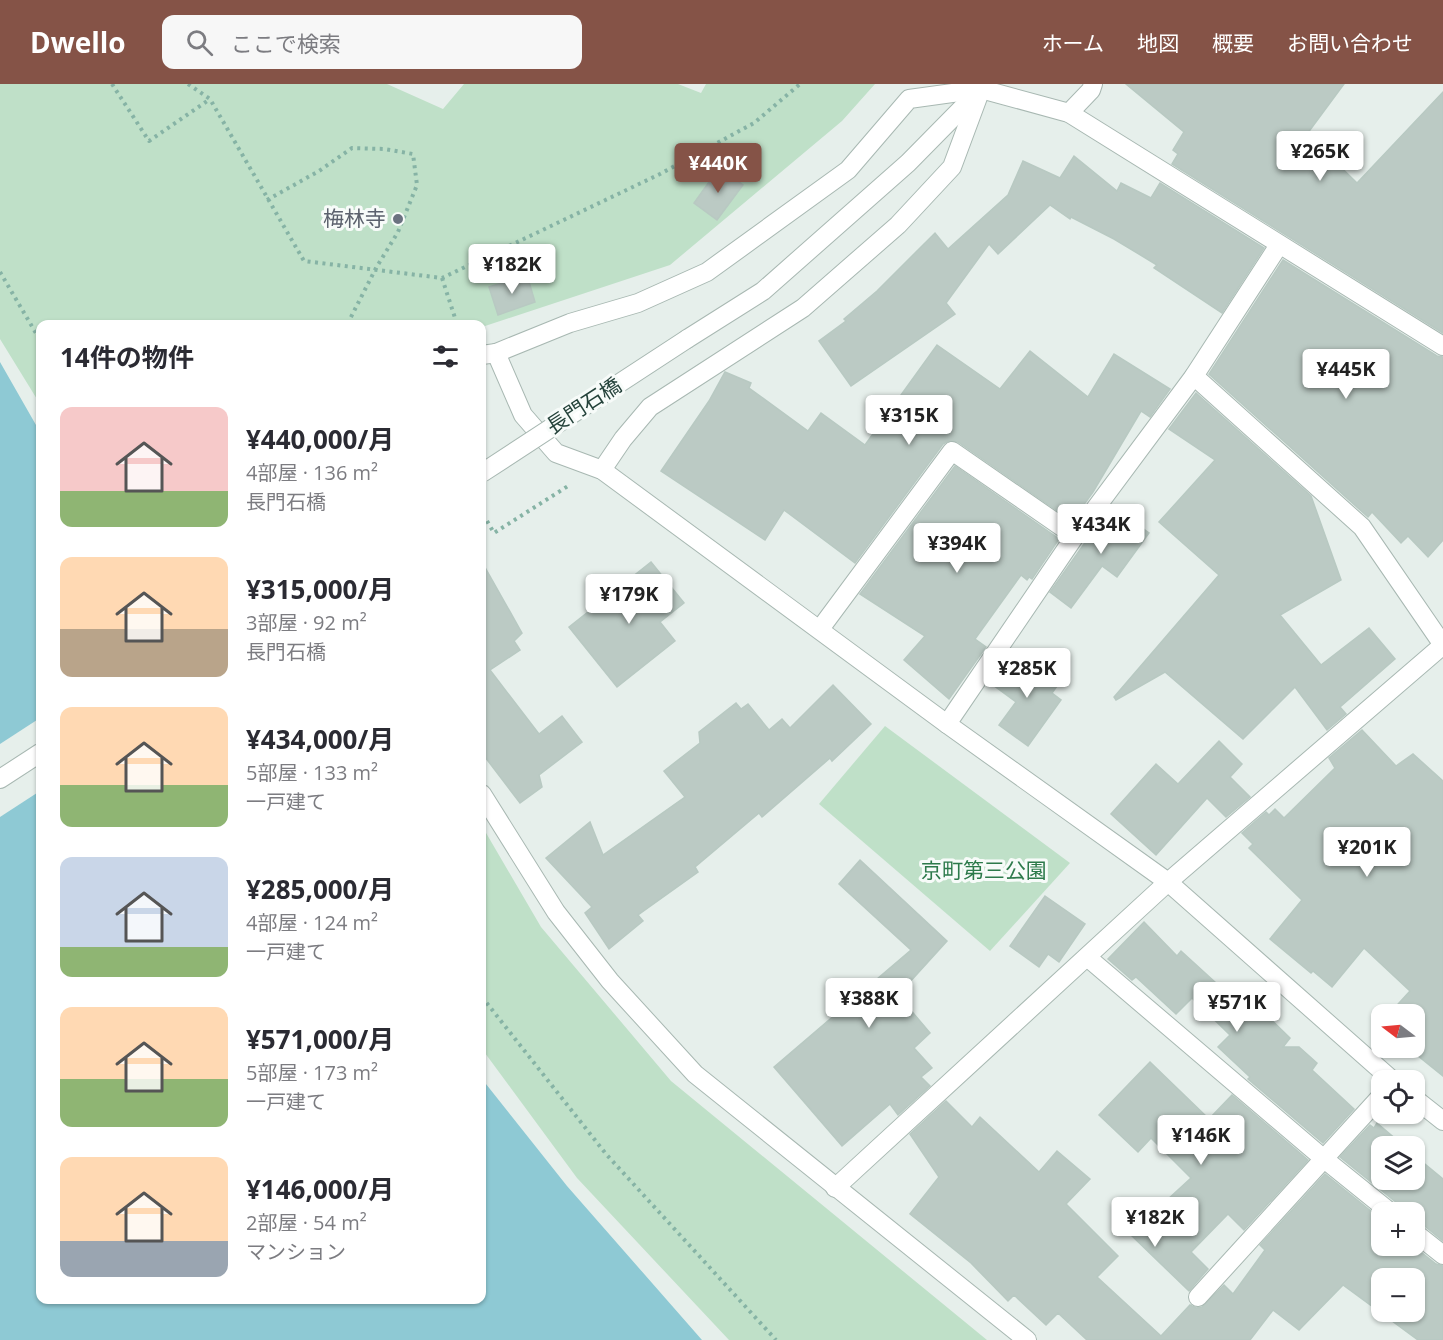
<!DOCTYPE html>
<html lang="ja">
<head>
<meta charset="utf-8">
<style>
  :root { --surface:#fff; --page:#f7f7f7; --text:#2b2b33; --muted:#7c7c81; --accent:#855347 }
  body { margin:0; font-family:"Open Sans","Noto Sans JP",sans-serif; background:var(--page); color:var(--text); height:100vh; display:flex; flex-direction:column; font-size:22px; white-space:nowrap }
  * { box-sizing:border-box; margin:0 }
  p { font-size:20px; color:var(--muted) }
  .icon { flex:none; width:33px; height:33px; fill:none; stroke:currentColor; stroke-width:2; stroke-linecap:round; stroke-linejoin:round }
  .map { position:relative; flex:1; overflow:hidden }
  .panel { position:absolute; left:36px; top:236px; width:450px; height:984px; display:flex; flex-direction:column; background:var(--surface); border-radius:12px; box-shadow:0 2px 4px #0004 }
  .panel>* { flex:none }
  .needle { width:39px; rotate:286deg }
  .fabs { position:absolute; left:1371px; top:920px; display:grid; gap:12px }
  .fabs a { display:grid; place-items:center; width:54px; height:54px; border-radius:12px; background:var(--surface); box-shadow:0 2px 4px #0004; font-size:30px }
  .price { position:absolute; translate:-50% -51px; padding:0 14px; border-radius:6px; background:#fff; color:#222; font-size:20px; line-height:39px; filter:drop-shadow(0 2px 3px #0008) }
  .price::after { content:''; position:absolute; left:50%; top:36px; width:18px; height:14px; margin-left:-9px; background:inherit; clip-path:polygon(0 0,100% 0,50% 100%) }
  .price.active { background:var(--accent); color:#fff }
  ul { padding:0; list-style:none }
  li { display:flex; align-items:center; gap:18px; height:150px; padding:0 24px }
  li span { display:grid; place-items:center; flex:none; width:168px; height:120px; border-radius:12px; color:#555 }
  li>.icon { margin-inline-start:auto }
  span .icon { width:72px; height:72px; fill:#fffc; stroke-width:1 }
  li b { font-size:26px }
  h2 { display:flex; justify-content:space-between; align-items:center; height:72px; padding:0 24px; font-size:26px }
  header { display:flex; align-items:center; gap:36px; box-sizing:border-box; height:84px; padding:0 30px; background:var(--accent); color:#fff }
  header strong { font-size:28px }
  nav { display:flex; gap:33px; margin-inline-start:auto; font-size:21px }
  .search { width:420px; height:54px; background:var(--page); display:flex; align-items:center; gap:15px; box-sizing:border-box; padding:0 21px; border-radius:12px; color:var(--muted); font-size:22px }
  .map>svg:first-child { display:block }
</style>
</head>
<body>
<header>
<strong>Dwello</strong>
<div class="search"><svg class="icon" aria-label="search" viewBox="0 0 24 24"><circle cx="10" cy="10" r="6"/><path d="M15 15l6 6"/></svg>ここで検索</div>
<nav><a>ホーム</a><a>地図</a><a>概要</a><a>お問い合わせ</a></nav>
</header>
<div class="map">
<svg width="1443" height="1256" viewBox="0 0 1443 1256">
  <rect width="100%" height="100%" fill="#e6efeb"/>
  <g fill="#bfe0c8">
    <polygon points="0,0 387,0 443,25 464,0 678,0 701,9 706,0 875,0 842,37 670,181 482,243 482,240 40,240 40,320 0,255"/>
    <polygon points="885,642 1070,779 990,867 819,720"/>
    <polygon points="482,742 541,843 671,997 987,1256 729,1256 577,1094 482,965"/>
  </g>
  <polygon fill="#8ec9d4" points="0,278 40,348 40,1215 482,1215 482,995 567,1102 702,1256 0,1256"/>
  <polygon fill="#e6efeb" points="40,634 40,707 0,733 0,660"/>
  <g fill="#bbcac4" stroke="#b8c9c2" stroke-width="1.5" fill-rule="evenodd">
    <polygon points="1126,0 1344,0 1307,50 1357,99 1443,8 1443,249 1172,80 1178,70 1173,66 1184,48"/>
    <polygon points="1074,72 1117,107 1121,99 1151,114 1160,99 1264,164 1222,229 1154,184 1157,181 1114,155 1071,133 1070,135 1050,121 998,170 989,160 946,219 955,230 851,302 819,257 846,237 844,235 877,207 935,149 948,165 1008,111 1023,77 1060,94"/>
    <polygon points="719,84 743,101 717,136 694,119"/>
    <polygon points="1283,176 1437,272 1443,273 1443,456 1428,473 1408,452 1401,459 1372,428 1368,433 1209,290"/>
    <polygon points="527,191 535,218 498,231 489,203"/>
    <polygon points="937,261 1000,305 1030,267 1088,313 1114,270 1170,305 1150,333 1141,327 1093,408 1072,437 958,358 948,357 943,360 855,479 784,426 765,456 661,387 709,317 725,288 751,299 749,304 808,347 821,329 865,361"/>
    <polygon points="1196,309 1311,412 1341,496 1280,531 1321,581 1369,544 1395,575 1340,623 1346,630 1327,646 1295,603 1243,655 1165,588 1116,616 1114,613 1219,491 1159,438 1215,376 1169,345"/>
    <polygon points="955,382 1059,455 1032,495 1029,493 1027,496 1021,491 975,555 986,563 949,615 904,576 925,552 860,510"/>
    <polygon points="1111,422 1149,449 1117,493 1102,482 1071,524 1050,508"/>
    <polygon points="482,478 522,549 514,557 520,566 490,586 539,650 562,632 582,658 539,691 542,703 520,719 482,669"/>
    <polygon points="651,478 684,519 660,538 675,557 617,603 569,543"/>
    <polygon points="1005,576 1021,587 1030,576 1060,598 1052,609 1061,616 1028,662 999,641 1016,618 989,598"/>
    <polygon points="833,601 871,640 832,677 830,674 762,733 759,729 695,783 698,788 638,831 643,837 609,865 585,829 592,823 546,774 590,738 603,771 685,713 664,687 700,659 699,648 736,619 741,625 748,620 769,646 782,635 790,644"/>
    <polygon points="1362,646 1396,682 1413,670 1443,697 1443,992 1407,963 1414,963 1414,930 1389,930 1410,907 1364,864 1332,903 1313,887 1311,889 1270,855 1302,816 1249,764 1253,760 1242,749 1266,728 1269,731 1275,725 1284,734 1335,684 1329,674"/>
    <polygon points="1219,657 1242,680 1230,693 1250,713 1226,733 1207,714 1156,771 1111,730 1156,680 1178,700"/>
    <polygon points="860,776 947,857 898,911 930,949 914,964 932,984 921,993 930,1002 898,1031 890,1020 842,1062 774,983 911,866 839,800"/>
    <polygon points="1045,812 1085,840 1059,878 1048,870 1039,883 1010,862"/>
    <polygon points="1144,838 1177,872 1181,867 1250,930 1257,922 1290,954 1283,963 1299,963 1317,979 1312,986 1354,1025 1323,1059 1248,995 1250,993 1218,963 1230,951 1192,914 1176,930 1136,893 1132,896 1108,875"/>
    <polygon points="1150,978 1209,1035 1232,1011 1308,1076 1244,1146 1228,1130 1191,1168 1208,1185 1189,1207 1130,1150 1191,1094 1151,1054 1138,1068 1099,1031"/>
    <path d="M 946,1017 L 972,1043 L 980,1033 L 1039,1088 L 1057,1067 L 1090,1095 L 1066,1120 L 1118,1172 L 1097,1193 L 1161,1252 L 1190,1221 L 1196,1224 L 1202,1223 L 1224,1201 L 1233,1210 L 1265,1166 L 1260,1161 L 1325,1090 L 1382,1136 L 1382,1161 L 1412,1161 L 1436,1180 L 1443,1182 L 1443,1256 L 1418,1256 L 1343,1201 L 1299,1246 L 1273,1226 L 1250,1256 L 1087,1256 L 1058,1229 L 1046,1241 L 1014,1211 L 1008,1217 L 971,1179 L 910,1130 L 939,1093 L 910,1050 ZM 1382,1194 L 1414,1194 L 1414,1227 L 1382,1227 Z"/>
    <polygon points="1377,1039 1404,1062 1382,1062 1382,1095 1414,1095 1414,1071 1443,1095 1443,1157 1421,1139 1414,1137 1414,1128 1401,1128 1397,1119 1340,1073 1370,1041 1374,1044"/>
  </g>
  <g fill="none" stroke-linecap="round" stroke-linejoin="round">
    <g stroke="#a8b8b2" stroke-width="20">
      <g id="minor">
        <polyline points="1069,29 1091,6 1093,0"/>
        <polyline points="687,255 763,207 908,79 975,11"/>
        <polyline points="496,269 570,239 638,219 707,188 848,86 909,15 981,5 1069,29 1443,262"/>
        <polyline points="482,271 496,269 523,331 556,369 602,386 947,640 1168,798 1392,996"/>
        <polyline points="602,386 623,355 650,323 803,224 898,141 952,83 981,5"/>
        <polyline points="820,545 952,367 1075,452"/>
        <polyline points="947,640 1075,452 1194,292 1279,161"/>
        <polyline points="0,695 40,669"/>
        <polyline points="482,710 556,828 610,897 695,990 1027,1256"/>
        <polyline points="1087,873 1323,1074 1390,1128"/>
        <polyline points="1414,1014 1443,1037"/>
        <polyline points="835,1104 1168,798 1443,561 1362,443 1194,292"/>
        <polyline points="1414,1148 1443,1171"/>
        <polyline points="1198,1213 1382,1011"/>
      </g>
    </g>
    <g stroke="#86b3a5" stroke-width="4" stroke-dasharray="3 4.5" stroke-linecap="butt">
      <polyline points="112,0 149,57 210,15"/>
      <polyline points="188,0 210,15 304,177 442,194 660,90 754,39 800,0"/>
      <polyline points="267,116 319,87 352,64 384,65 413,70 417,101 398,148 376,184 350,235"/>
      <polyline points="0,188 40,256"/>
      <polyline points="442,194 457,240"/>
      <polyline points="487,437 494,449 568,402"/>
      <polyline points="482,913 606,1070 776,1256"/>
    </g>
    <use href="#minor" stroke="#fff" stroke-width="18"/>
    <g stroke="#a8b8b2" stroke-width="20" stroke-linecap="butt">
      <polyline id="minor-bridge" points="482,389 687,255"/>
    </g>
    <use href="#minor-bridge" stroke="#fff" stroke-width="18"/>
  </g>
  <circle fill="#6b7280" stroke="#f7fbf9" stroke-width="2" cx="398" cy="135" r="6"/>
  <g text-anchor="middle" stroke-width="6" stroke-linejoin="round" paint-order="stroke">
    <g font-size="21" fill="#5b616d" stroke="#f7fbf9" text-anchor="end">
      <text x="386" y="142">梅林寺</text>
    </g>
    <g font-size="21" fill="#24423a" stroke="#f7fbf9">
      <text transform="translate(584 322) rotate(-33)" y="7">長門石橋</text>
    </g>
    <g font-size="21" fill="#2d7a4b" stroke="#f7fbf9">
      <text x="984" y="794">京町第三公園</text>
    </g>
  </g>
</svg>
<div class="fabs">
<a><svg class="needle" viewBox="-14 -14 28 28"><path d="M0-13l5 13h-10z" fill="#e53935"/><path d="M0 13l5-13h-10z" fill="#7c7c81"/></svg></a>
<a><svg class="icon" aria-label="locate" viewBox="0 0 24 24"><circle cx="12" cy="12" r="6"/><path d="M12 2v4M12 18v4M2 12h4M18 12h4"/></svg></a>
<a><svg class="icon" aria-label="layers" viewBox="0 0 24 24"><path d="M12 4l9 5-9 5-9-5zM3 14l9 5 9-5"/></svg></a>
<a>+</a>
<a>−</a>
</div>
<b class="price" style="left:1320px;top:98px">¥265K</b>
<b class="price active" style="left:718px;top:110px">¥440K</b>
<b class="price" style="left:512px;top:211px">¥182K</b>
<b class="price" style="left:1346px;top:316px">¥445K</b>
<b class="price" style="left:909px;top:362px">¥315K</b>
<b class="price" style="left:1101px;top:471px">¥434K</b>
<b class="price" style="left:957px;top:490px">¥394K</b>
<b class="price" style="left:629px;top:541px">¥179K</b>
<b class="price" style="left:1027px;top:615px">¥285K</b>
<b class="price" style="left:1367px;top:794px">¥201K</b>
<b class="price" style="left:869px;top:945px">¥388K</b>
<b class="price" style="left:1237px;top:949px">¥571K</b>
<b class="price" style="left:1201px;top:1082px">¥146K</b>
<b class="price" style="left:1155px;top:1164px">¥182K</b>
<section class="panel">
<h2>14件の物件<svg class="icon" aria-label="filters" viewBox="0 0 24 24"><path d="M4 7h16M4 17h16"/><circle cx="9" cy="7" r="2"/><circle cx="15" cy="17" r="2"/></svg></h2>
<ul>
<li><span style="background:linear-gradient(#f6c9c9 70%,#8fb573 0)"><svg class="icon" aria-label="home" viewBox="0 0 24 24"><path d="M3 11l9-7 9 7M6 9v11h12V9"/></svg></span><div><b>¥440,000/月</b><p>4部屋 · 136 m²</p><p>長門石橋</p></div></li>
<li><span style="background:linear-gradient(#ffd9b3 60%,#b9a48a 0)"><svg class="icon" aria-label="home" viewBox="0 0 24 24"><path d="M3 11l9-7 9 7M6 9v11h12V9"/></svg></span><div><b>¥315,000/月</b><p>3部屋 · 92 m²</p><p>長門石橋</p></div></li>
<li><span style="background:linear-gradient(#ffd9b3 65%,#8fb573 0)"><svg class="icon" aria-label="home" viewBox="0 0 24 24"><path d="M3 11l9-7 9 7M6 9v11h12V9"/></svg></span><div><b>¥434,000/月</b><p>5部屋 · 133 m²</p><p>一戸建て</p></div></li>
<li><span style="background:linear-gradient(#c9d6e8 75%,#8fb573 0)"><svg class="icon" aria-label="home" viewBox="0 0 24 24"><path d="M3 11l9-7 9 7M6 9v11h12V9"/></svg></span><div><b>¥285,000/月</b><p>4部屋 · 124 m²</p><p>一戸建て</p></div></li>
<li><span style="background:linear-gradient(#ffd9b3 60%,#8fb573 0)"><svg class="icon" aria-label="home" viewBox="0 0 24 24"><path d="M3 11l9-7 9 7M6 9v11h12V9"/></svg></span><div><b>¥571,000/月</b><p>5部屋 · 173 m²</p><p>一戸建て</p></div></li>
<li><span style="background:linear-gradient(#ffd9b3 70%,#9aa5b1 0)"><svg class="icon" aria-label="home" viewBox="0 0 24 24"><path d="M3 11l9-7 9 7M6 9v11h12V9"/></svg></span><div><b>¥146,000/月</b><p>2部屋 · 54 m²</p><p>マンション</p></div></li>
</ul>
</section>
</div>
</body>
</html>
